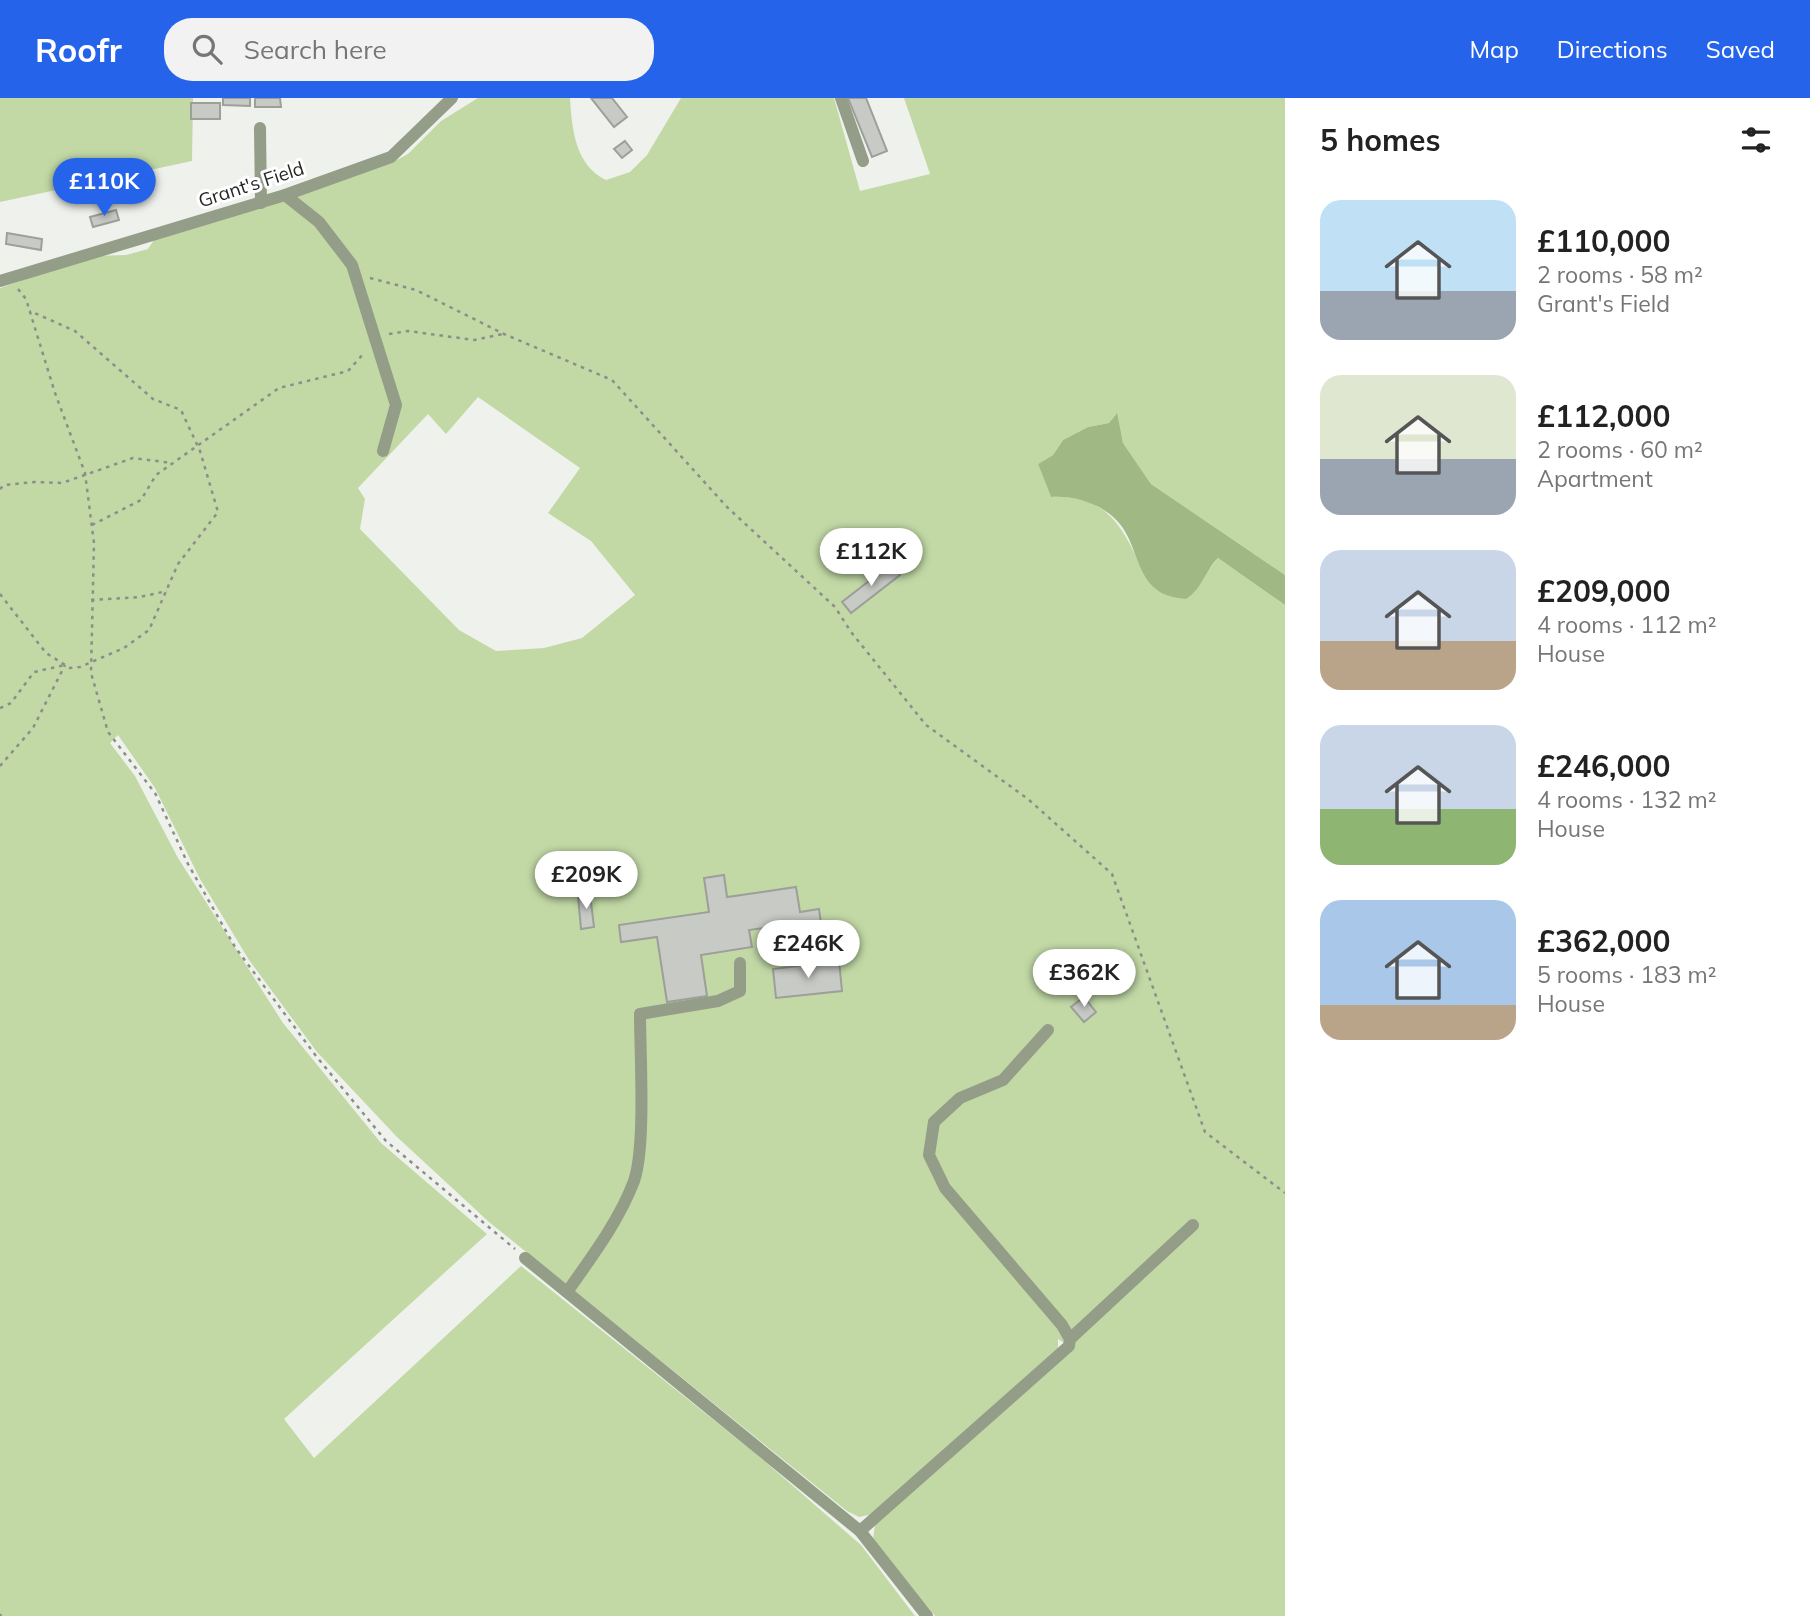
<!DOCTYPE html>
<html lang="en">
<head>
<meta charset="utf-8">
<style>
  :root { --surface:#fff; --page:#f2f2f2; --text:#222; --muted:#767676; --accent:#2563eb }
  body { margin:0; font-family:Mulish,sans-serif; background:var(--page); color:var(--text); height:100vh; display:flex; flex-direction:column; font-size:26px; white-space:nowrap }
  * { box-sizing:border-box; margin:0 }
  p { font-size:23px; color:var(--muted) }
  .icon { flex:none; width:38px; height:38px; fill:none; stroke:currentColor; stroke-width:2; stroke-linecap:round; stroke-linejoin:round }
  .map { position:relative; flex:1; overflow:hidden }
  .sheet { display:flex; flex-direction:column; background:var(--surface); width:525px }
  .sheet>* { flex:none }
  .price { position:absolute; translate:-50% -60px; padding:0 16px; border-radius:24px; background:#fff; color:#222; font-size:23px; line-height:46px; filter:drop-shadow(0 2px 4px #0008) }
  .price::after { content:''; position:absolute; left:50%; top:42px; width:21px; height:16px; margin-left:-10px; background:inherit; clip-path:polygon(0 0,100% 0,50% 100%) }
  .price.selected { background:var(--accent); color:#fff }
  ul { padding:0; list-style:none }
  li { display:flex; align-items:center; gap:21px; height:175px; padding:0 35px }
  li span { display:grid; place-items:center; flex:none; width:196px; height:140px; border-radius:21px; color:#555 }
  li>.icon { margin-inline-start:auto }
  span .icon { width:84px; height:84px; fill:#fffc; stroke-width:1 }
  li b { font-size:30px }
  h2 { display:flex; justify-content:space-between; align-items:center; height:84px; padding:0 35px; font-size:30px }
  header { display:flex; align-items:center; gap:42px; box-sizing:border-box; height:98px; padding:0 35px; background:var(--accent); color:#fff }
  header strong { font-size:33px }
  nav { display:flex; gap:38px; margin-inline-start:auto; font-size:24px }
  .search { width:490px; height:63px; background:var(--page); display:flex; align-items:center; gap:18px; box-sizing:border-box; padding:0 24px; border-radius:28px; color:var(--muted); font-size:26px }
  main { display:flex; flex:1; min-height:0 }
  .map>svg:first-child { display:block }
</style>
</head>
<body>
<header>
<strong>Roofr</strong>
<div class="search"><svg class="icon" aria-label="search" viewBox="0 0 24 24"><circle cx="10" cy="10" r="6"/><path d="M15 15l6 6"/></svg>Search here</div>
<nav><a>Map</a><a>Directions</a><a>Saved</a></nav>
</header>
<main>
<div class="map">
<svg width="1285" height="1518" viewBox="0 0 1285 1518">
  <rect width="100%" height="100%" fill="#eff2ec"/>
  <g fill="#c2d9a6" fill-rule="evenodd">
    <polygon points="0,0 193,0 192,63 0,104"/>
    <path d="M 478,0 L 570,0 C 572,31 575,67 606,82 L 630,74 L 647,57 L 681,0 L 834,0 L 860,93 L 930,76 L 904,0 L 1285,0 L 1285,477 L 1151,386 L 1123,345 L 1116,316 L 1109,325 L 1088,329 L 1063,342 L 1053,357 L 1038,366 L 1051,399 C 1108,396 1123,430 1144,475 L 1202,481 L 1218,460 L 1285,507 L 1285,1518 L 935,1518 L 873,1442 L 875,1426 L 1074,1251 L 1058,1241 L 1058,1250 L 873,1416 L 859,1419 L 847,1413 L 489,1124 L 396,1038 L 317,954 L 249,862 L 200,781 L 155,690 L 118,637 L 110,645 L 135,678 L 178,760 L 283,925 L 381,1045 L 487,1136 L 284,1321 L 314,1360 L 521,1168 L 755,1355 L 861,1447 L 915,1518 L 0,1518 L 0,190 L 93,158 L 126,157 L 148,151 L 156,139 L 391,65 L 408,56 L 441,23 ZM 478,299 L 580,370 L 548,415 L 591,443 L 635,497 L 582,540 L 544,550 L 496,553 L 459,532 L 360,431 L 365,401 L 358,390 L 428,316 L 446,336 Z"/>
  </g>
  <path fill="#a0b883" d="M 1117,315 L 1123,345 L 1151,386 L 1285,477 L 1285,507 L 1218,460 C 1205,473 1202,491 1186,501 C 1176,500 1164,498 1156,491 C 1141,480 1136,455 1128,439 C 1115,410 1080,397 1051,399 L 1038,366 L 1053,357 L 1063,342 L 1088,329 L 1109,325 Z"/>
  <g fill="#c7cac5" stroke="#9c9f9a" stroke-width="2">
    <polygon points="223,0 250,0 250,8 223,7"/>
    <polygon points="255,0 280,0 281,9 255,9"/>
    <polygon points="591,0 612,0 627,19 614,29"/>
    <polygon points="848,0 866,0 887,53 872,59"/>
    <rect x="191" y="5" width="29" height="16"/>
    <polygon points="625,43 632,52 622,60 614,51"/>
    <polygon points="116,112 119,122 93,129 90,119"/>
    <polygon points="7,135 42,141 41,152 6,146"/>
    <polygon points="891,466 900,477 851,515 842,504"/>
    <polygon points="724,777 727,799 796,789 800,814 819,811 822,833 772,840 771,829 749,832 752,849 701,857 707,898 667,904 657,839 621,844 619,827 709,814 704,780"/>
    <polygon points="590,796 594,829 581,831 578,797"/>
    <polygon points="839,863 842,893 776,900 773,871"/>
    <polygon points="1084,899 1096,914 1084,924 1071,909"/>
  </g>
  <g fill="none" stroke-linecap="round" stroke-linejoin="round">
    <g stroke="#8c8e8a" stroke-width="2.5" stroke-dasharray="3.5 5" stroke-linecap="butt">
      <polyline points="370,180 416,192 504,236 612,282 727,409 835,509 851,534 926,627 1028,701 1112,776 1205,1034 1285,1095"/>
      <polyline points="18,191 26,201 55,295 85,375 94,445 91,575 108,634 155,695 188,766 235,849 316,958 386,1043 515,1151"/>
      <polyline points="389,236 408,233 474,242 503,236"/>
      <polyline points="0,391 4,387 35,384 62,385 133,360 172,365"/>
      <polyline points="92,427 141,402 156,377 279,290 348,273 365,254"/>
      <polyline points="0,496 46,555 70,570 80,569 124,550 149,532 178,466 218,414 200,353 181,312 153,301 75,233 30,213"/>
      <polyline points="91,502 140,499 167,493"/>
      <polyline points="0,610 11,605 34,574 65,567"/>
      <polyline points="0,668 33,630 65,567"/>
      <polyline points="0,1516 1,1518"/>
    </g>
    <g stroke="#939d87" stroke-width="12">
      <polyline points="841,0 863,63"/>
      <polyline points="260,30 261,105"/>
      <polyline points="285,97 319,124 352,167 396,307 383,353"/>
      <polyline points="0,183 285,97 391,59 452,0"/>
      <polyline points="525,1160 860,1433 927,1518"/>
      <path d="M 567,1194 C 591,1160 619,1123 634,1083 C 646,1048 640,956 640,916 L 718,903 L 740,893 L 740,865"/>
      <polyline points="1070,1241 1193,1127"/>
      <polyline points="860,1433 1069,1248 1070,1241 1062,1227 945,1090 929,1057 934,1024 960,1000 1003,982 1048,932"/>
    </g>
  </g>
  <g text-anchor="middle" stroke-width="6" stroke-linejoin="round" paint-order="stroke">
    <g font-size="19" fill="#262725" stroke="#fff">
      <text transform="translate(251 86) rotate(-18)" y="7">Grant's Field</text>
    </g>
  </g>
</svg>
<b class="price selected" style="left:104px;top:120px">£110K</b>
<b class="price" style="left:871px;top:490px">£112K</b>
<b class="price" style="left:586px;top:813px">£209K</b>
<b class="price" style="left:808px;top:882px">£246K</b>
<b class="price" style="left:1084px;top:911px">£362K</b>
</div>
<section class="sheet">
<h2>5 homes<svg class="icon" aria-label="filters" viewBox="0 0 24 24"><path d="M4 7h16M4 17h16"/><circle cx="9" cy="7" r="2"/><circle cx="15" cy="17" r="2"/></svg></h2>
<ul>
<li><span style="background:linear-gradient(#bfe0f5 65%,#9aa5b1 0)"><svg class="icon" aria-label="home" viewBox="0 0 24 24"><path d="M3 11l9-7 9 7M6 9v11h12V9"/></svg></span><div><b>£110,000</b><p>2 rooms · 58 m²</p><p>Grant's Field</p></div></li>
<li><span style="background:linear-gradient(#dfe7d0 60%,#9aa5b1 0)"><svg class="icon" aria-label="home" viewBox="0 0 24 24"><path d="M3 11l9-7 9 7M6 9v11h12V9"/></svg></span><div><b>£112,000</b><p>2 rooms · 60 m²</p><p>Apartment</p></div></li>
<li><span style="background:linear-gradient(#c9d6e8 65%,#b9a48a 0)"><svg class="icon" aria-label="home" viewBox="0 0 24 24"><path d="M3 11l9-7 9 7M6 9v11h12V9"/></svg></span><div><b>£209,000</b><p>4 rooms · 112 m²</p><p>House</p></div></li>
<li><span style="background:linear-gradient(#c9d6e8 60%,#8fb573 0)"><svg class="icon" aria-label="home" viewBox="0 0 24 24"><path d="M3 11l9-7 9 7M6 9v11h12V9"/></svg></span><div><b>£246,000</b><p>4 rooms · 132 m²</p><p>House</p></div></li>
<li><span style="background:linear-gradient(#a9c7e8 75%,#b9a48a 0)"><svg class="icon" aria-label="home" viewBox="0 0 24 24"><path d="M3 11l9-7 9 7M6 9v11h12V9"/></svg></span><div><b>£362,000</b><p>5 rooms · 183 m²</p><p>House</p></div></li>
</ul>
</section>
</main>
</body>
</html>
